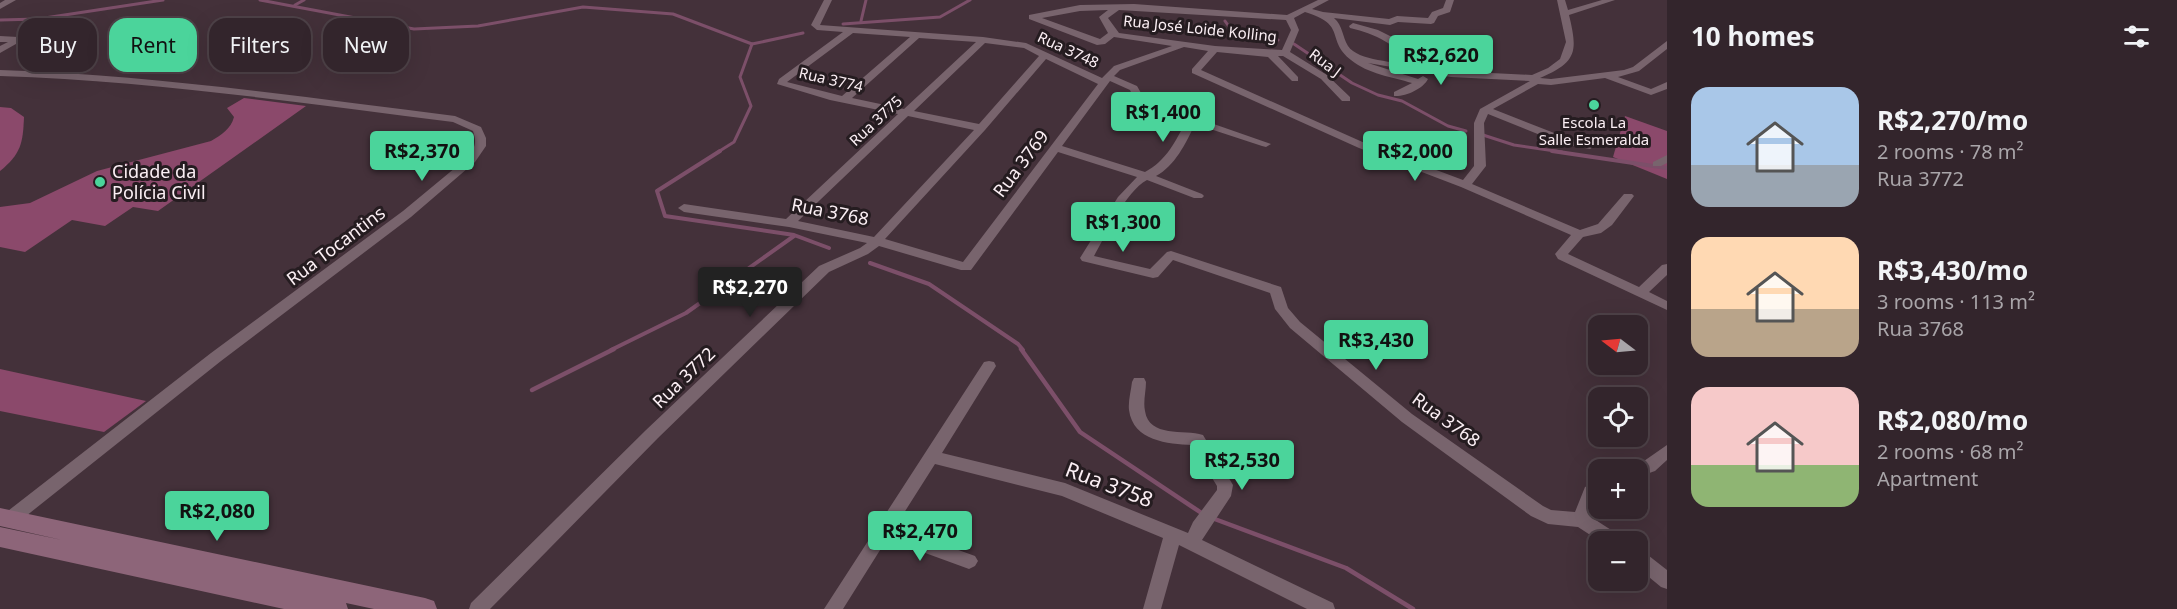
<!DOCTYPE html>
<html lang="en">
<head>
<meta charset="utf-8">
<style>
  :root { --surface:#33252c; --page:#3b2d34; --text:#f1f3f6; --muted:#a9a5a9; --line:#4e4248; --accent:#4bd49b }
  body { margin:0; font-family:"Noto Sans",sans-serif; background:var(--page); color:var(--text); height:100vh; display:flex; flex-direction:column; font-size:22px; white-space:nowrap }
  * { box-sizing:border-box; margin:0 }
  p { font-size:20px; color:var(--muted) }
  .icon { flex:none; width:33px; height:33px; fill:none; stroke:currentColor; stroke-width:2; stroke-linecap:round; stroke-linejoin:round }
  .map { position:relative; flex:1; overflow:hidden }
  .panel { display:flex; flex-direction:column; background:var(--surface); width:510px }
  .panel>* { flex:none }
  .hud { position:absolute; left:18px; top:18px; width:570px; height:54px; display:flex; gap:12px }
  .needle { width:39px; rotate:286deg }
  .fabs { position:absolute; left:1588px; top:315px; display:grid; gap:12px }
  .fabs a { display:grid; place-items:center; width:60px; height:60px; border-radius:12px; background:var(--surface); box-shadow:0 6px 24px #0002,0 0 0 2px var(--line); font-size:30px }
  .price { position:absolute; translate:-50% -51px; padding:0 14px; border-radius:6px; background:var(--accent); color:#111; font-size:20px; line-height:39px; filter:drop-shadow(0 2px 3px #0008) }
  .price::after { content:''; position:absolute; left:50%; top:36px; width:18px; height:14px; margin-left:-9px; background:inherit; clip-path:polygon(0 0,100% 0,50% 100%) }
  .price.on { background:#222; color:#fff }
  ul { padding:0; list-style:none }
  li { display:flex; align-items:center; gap:18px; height:150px; padding:0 24px }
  li span { display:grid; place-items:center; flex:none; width:168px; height:120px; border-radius:18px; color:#555 }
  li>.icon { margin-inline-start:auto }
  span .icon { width:72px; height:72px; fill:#fffc; stroke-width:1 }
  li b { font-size:26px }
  h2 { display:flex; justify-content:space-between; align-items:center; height:72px; padding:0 24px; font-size:26px }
  .chip { padding:0 21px; border-radius:18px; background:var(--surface); box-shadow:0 6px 24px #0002,0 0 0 2px var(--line); font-size:21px; line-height:54px }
  .chip.on { background:var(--accent); color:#111 }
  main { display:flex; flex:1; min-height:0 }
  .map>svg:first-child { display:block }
</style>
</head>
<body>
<main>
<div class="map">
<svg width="1667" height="609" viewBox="0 0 1667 609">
  <rect width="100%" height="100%" fill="#44313a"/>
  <g fill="#8b496b">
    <path d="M 244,98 L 306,106 L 158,211 L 133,207 L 105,226 L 72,220 L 25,252 L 0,247 L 0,207 L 30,203 L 97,171 L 211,141 C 221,135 231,129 234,117 L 227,108 Z"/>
    <path d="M 0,107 L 11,108 L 24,117 C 23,143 21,154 0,171 Z"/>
    <polygon points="1625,116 1667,131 1667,179 1613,157"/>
    <polygon points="0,369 146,401 104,432 0,411"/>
  </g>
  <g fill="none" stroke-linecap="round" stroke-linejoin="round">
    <g stroke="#7c4f69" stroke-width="3">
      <polyline points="260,0 414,29 478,26 583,7 673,14 752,44 803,33"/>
      <polyline points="295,5 304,0"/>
      <polyline points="0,20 38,19 163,0"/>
      <polyline points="861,21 866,0"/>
      <polyline points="1225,21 1232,31 1278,40"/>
      <polyline points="843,24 940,17 970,0"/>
      <polyline points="1294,44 1352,83 1378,95 1402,101 1448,126 1466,131"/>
      <polyline points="1483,135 1514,145 1562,152"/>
      <polyline points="718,152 734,142 751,106 740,77 752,44"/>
    </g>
    <g stroke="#7c4f69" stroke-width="4">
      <polyline points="720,151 657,191 665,216 794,235 829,248"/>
      <polyline points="1552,151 1667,168"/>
      <polyline points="870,263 929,284 1018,344 1023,350"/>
      <polyline points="611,350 686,313 794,236"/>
    </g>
    <g stroke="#7c4f69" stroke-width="4.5">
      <polyline points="1021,349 1080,432 1203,514"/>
      <polyline points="532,390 614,349"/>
      <polyline points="1212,518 1346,568 1413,609"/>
    </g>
    <g fill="#78646d" fill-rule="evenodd">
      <polygon points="5,0 16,0 0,9 0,3"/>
      <path d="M 824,0 L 832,0 L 820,25 L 983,37 L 1026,43 L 1102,78 L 1114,66 L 1172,46 L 1114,37 L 1105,44 L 1097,45 L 1029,19 L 1029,15 L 1080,5 L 1134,4 L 1287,15 L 1318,0 L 1329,0 L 1312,9 L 1323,12 L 1389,19 L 1397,16 L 1428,18 L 1432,12 L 1443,8 L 1446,0 L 1454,0 L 1450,12 L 1438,16 L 1434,23 L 1431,24 L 1398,22 L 1390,25 L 1334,18 C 1343,26 1342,36 1348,46 C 1358,61 1396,62 1414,65 C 1395,45 1377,34 1350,28 L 1349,26 L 1353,23 L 1378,30 L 1400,41 L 1463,48 L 1468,51 L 1463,54 L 1407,48 L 1426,67 L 1451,71 L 1532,75 L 1548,68 L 1560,59 L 1566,42 L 1557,0 L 1565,0 L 1568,10 L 1602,0 L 1615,0 L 1569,15 C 1578,52 1577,62 1540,78 L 1551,79 L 1624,70 L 1633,67 L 1667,41 L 1667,49 L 1639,71 L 1618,77 L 1651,89 L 1667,82 L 1667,89 L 1651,95 L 1605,78 L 1551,85 L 1538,84 L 1493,109 L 1567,138 L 1594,144 L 1595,146 L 1590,149 L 1560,143 L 1488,114 L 1484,123 L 1486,166 L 1472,184 L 1580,230 L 1598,224 L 1624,194 L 1632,194 L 1634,196 L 1612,225 L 1601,233 L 1583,237 L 1568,254 L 1639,287 L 1662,265 L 1667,264 L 1667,275 L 1649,292 L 1667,301 L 1667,310 L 1558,259 L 1555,254 L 1571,235 L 1461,187 L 1359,148 L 1192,73 L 1192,69 L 1208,51 L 1184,47 L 1120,70 L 1114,76 L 1137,86 L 1145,100 L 1271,144 L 1266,147 L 1262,146 L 1195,124 C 1186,143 1175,166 1156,176 L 1202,194 L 1204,196 L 1202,198 L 1194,198 L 1147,180 C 1125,192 1106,235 1094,256 L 1150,269 L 1167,252 L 1171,251 L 1281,287 L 1288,308 L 1300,322 L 1412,414 L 1543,506 L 1551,510 L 1575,512 L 1585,487 L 1599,481 L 1599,496 L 1591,517 L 1622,537 L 1625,542 L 1601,542 L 1578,527 L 1548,524 L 1531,516 L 1402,422 L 1290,328 L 1275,309 L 1270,293 L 1173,260 L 1158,277 L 1153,278 L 1082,261 L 1080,258 L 1118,197 L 1137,177 L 1058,152 L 971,270 L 961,270 L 879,246 L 868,254 L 829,272 L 658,438 L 490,609 L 469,609 L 471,603 L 646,430 L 819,266 L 860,248 L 867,243 L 789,227 L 684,212 L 678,208 L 684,204 L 786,219 L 898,114 L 830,100 L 777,84 L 779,79 L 843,32 L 817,30 L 811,25 ZM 1108,10 L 1099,17 L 1108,33 L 1100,39 L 1042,18 L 1080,11 ZM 1119,10 L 1286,20 L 1291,30 L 1282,50 L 1215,46 L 1119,33 L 1108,18 ZM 1305,12 C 1348,25 1325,39 1351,60 C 1368,74 1392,77 1412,83 L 1394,92 L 1394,96 C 1405,97 1423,89 1428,79 L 1423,76 L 1418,79 L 1368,63 L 1451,77 L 1530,81 L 1480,109 L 1474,123 L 1474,166 L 1463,180 L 1367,144 L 1201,70 L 1217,52 L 1268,57 L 1292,81 L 1298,81 L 1298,77 L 1278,56 L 1283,56 L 1321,79 L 1342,101 L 1350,101 L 1350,97 L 1327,75 L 1290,52 L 1299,30 L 1294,18 ZM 853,33 L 910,37 L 842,96 L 787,82 ZM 919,38 L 976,42 L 904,109 L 852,98 ZM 985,43 L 1024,48 L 1039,56 L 979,124 L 914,111 ZM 1046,59 L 1098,84 L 963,262 L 885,239 L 985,130 ZM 1110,81 L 1130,90 L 1136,104 L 1186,121 C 1176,141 1166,161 1145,172 L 1062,146 ZM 908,116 L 974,130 L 874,237 L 798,221 Z"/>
      <polygon points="0,36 18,37 23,40 0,53 0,46 8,42 0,42"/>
      <path d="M 0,70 C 153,75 303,97 455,116 L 481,127 L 486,138 L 486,146 L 475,162 L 411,217 L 221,361 L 16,524 L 10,526 L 4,524 L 1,519 L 4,514 L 211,353 L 403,211 L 467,158 C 475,149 477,142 473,131 L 453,122 C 302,103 152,81 0,76 Z"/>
      <polygon points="1667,155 1667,163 1661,166 1653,166 1653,162"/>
      <path d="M 989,361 L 994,362 L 996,366 L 942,453 L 1065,483 L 1188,533 L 1193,522 L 1217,490 L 1217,486 L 1192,445 C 1168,444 1133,441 1129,410 C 1128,401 1131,391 1132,382 L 1134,378 L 1144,378 L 1146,382 C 1146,391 1143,402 1145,411 C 1149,438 1184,429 1203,435 L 1233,485 L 1231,496 L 1202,540 L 1333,603 L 1335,609 L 1307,609 L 1179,545 L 1161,609 L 1143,609 L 1163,538 L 1062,496 L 935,464 L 895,527 L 975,556 L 978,561 L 975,566 L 969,569 L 887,539 L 843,609 L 824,609 L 984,362 Z"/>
      <polygon points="1667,445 1667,460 1655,471 1638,477 1638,470 1631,470"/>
      <polygon points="1638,549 1644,552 1667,570 1667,589 1661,587 1638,568"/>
    </g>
    <polygon fill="#8d6579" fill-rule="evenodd" points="0,508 425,598 434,601 437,609 374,609 346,603 348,609 284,609 0,547 0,527 62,540 0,526"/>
  </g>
  <g fill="#4bd49b" stroke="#251c20" stroke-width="2">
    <circle cx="1594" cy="105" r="6"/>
    <circle cx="100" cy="182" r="6"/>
  </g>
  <g text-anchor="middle" stroke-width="6" stroke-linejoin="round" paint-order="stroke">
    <g font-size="15" fill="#fbeff4" stroke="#251c20">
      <text transform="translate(1200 29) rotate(6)" y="5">Rua José Loide Kolling</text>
      <text transform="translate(1068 50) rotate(25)" y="5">Rua 3748</text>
      <text transform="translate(1325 63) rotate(37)" y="5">Rua J</text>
      <text transform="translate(831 80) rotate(13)" y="5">Rua 3774</text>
      <text transform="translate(876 121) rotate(-43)" y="5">Rua 3775</text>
    </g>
    <g font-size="15" fill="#fbeff4" stroke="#251c20">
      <text x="1594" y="128">Escola La<tspan x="1594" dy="17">Salle Esmeralda</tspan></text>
    </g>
    <g font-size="18" fill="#fbeff4" stroke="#251c20">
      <text transform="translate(1021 164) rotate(-53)" y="6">Rua 3769</text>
      <text transform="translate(830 212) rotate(11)" y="6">Rua 3768</text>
      <text transform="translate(336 246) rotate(-37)" y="6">Rua Tocantins</text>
      <text transform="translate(684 378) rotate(-44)" y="6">Rua 3772</text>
      <text transform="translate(1446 420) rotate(36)" y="6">Rua 3768</text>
    </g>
    <g font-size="18" fill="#fbeff4" stroke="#251c20" text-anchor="start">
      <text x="112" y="178">Cidade da<tspan x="112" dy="21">Polícia Civil</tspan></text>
    </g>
    <g font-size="21" fill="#fbeff4" stroke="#251c20">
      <text transform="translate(1109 485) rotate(21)" y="7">Rua 3758</text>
    </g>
  </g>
</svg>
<div class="fabs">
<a><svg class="needle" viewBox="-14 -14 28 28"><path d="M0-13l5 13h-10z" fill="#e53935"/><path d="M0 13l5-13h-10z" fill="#a9a5a9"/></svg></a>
<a><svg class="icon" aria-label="locate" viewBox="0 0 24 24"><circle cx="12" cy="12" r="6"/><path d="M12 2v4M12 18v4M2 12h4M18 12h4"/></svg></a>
<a>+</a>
<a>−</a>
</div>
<b class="price" style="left:1441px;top:86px">R$2,620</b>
<b class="price" style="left:1163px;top:143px">R$1,400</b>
<b class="price" style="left:422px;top:182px">R$2,370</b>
<b class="price" style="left:1415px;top:182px">R$2,000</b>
<b class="price" style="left:1123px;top:253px">R$1,300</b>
<b class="price on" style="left:750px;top:318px">R$2,270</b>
<b class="price" style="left:1376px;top:371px">R$3,430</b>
<b class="price" style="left:1242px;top:491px">R$2,530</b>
<b class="price" style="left:217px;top:542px">R$2,080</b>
<b class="price" style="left:920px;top:562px">R$2,470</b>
<div class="hud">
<a class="chip">Buy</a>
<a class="chip on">Rent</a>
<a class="chip">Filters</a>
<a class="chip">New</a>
</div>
</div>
<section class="panel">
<h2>10 homes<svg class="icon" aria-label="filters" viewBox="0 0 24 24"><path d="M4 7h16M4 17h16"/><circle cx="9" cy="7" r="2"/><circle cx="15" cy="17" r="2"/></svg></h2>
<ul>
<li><span style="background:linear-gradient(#a9c7e8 65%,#9aa5b1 0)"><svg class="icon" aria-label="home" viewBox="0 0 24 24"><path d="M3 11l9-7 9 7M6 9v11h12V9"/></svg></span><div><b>R$2,270/mo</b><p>2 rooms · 78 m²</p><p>Rua 3772</p></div></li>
<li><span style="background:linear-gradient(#ffd9b3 60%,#b9a48a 0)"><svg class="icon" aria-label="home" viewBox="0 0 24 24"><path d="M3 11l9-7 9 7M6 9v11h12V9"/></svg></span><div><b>R$3,430/mo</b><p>3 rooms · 113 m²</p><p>Rua 3768</p></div></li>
<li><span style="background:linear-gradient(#f6c9c9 65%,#8fb573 0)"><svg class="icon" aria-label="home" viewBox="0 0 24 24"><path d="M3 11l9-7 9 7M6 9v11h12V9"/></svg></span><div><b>R$2,080/mo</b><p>2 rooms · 68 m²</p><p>Apartment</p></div></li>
</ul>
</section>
</main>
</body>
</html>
